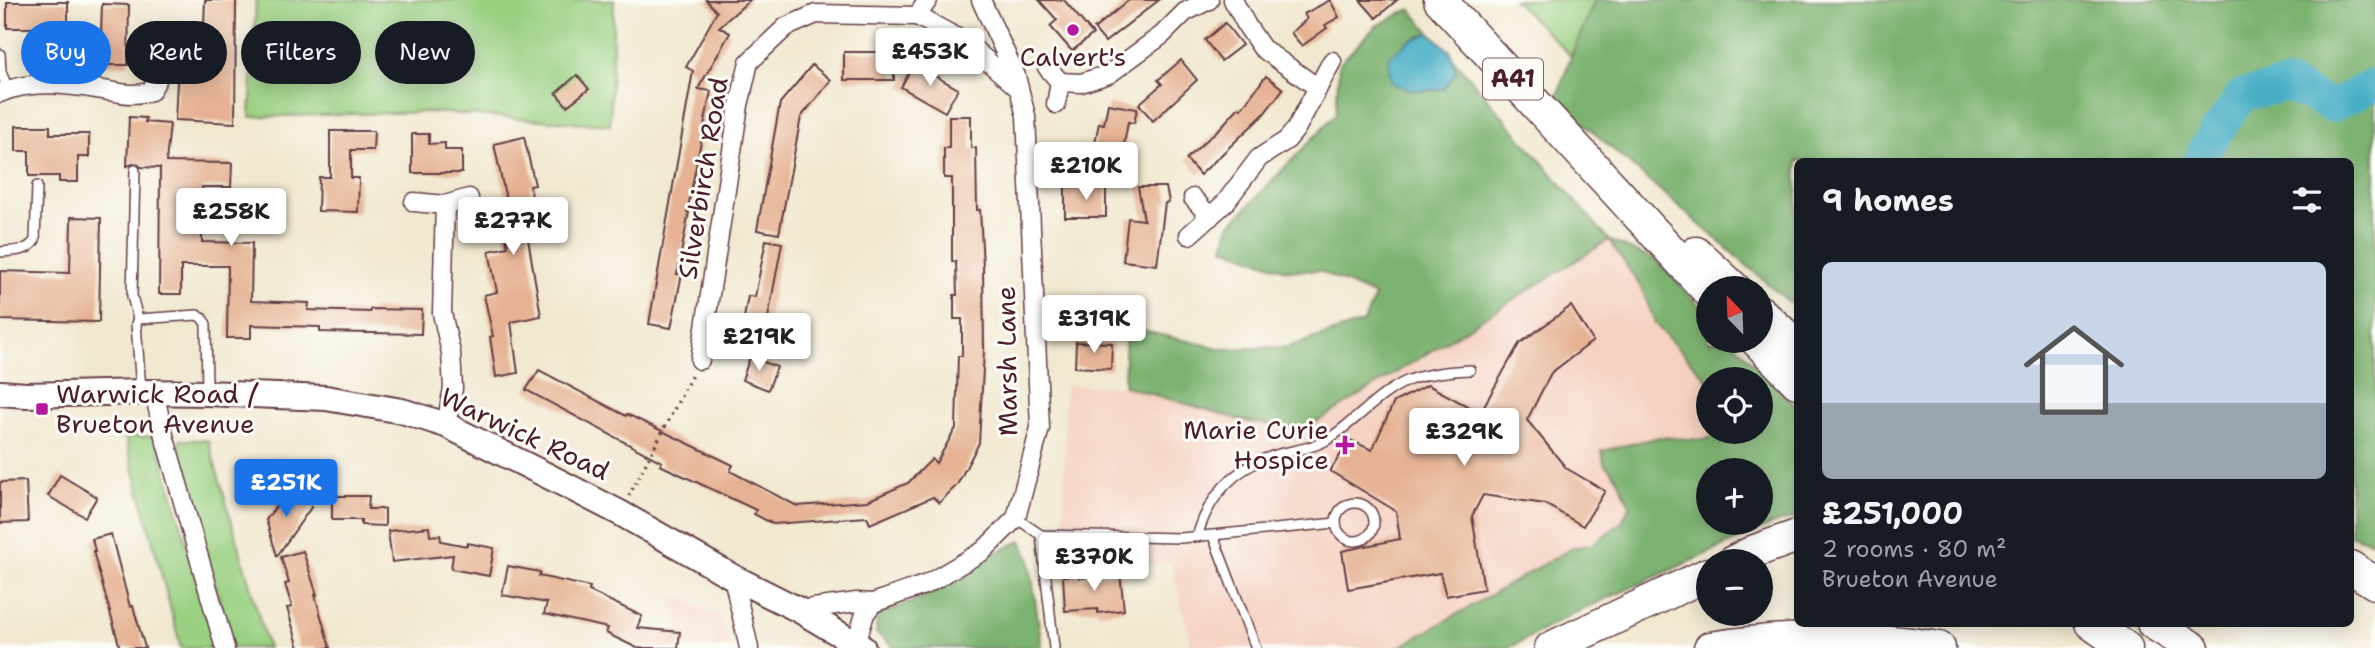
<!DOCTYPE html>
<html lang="en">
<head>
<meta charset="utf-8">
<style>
  :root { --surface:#171b24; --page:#20242c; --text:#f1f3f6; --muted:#9ea1a6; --line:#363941; --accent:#1a73e8 }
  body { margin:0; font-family:"Shantell Sans",sans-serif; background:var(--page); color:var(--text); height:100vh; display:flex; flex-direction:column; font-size:26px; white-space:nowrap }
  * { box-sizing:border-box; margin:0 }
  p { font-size:23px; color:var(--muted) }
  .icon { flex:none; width:38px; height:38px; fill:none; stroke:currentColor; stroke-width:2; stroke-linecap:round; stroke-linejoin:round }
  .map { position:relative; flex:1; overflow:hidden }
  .side { position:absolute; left:1794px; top:158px; width:560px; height:469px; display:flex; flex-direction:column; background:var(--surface); border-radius:10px; box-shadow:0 4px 18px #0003 }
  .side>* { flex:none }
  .top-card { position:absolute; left:21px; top:21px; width:665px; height:63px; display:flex; gap:14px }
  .needle { width:46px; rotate:337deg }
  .fabs { position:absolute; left:1696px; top:276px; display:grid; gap:14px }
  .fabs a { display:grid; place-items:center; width:77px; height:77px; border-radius:50%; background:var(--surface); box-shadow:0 4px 18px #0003; font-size:35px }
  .price { position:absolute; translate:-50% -60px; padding:0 16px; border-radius:7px; background:#fff; color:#222; font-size:23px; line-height:46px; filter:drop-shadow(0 2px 4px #0008) }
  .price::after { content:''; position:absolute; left:50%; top:42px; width:21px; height:16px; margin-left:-10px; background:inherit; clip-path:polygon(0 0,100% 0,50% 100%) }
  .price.current { background:var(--accent); color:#fff }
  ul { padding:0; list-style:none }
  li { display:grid; align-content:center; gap:14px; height:371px; padding:0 28px }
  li+li { border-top:2px solid var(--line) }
  li span { display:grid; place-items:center; height:217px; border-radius:10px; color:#555 }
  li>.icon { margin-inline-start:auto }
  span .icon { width:126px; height:126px; fill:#fffc; stroke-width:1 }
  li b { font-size:30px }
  h2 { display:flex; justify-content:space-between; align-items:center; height:84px; padding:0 28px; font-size:30px }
  .chip { padding:0 24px; border-radius:32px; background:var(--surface); box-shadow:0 4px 18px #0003; font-size:24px; line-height:63px }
  .chip.current { background:var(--accent); color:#fff }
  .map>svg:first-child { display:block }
</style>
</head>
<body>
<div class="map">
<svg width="2375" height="648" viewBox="0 0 2375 648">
  <rect width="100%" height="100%" fill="#fdfcf7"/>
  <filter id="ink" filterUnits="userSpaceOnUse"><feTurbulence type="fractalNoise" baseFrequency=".0143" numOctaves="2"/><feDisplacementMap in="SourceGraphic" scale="14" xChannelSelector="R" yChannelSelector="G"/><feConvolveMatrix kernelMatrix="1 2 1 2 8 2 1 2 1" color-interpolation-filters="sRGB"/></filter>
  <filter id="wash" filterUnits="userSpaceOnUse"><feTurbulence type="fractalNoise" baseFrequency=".00686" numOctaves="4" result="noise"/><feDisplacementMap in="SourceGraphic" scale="28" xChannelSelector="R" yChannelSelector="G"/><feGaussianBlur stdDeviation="1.57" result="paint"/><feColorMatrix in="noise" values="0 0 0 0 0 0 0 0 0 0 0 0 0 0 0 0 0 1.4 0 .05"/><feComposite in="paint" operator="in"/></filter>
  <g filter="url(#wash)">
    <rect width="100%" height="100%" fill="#f1e8d0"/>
    <g fill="#f5d2c2">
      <polygon points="1609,240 1641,287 1656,325 1708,380 1708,432 1725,432 1703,440 1659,437 1604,463 1618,479 1630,505 1622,522 1591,545 1574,547 1398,648 1192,648 1171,562 1063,572 1065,386 1124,386 1245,421 1304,430"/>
      <polygon points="675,597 720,616 729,648 682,648"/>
    </g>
    <g fill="#9ad081" stroke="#727856" stroke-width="2">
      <polygon points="256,0 614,0 610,125 431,112 250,117"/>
      <polygon points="1514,0 1595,0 1571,56"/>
      <polygon points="156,436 216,648 181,648 125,437"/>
      <polygon points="180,440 208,440 268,648 233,648 179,456"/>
    </g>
    <g fill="#7bb26f" stroke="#62684d" stroke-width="2" fill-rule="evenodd">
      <polygon points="1595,0 2375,0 2375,543 2350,534 2350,161 1797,161 1797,309 1556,100 1571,56"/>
      <path d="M 1410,9 L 1609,240 L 1657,261 L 1708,315 L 1708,341 L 1732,341 L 1797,408 L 1797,517 L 1771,525 L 1570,615 L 1509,648 L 1398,648 L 1574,547 L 1591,545 L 1622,522 L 1630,505 L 1618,479 L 1604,463 L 1602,451 L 1659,437 L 1703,440 L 1725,432 L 1760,432 L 1760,380 L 1708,380 L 1656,325 L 1641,287 L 1609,240 L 1304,430 L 1245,421 L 1124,386 L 1126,327 L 1223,349 L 1288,347 L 1364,322 L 1375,296 L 1320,271 L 1286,270 L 1224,248 L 1229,226 L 1336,114 L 1339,64 L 1376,26 ZM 1708,471 L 1760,471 L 1760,523 L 1708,523 Z"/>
      <polygon points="1021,541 1029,557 1042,648 895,648 876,633 877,615 920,599 997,552"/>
    </g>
    <path fill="#46aec5" stroke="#486678" stroke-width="2" d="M 1430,33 L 1451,52 L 1456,72 L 1443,89 C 1424,91 1408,92 1391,82 L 1388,58 L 1410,40 Z"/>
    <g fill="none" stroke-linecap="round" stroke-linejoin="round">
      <polyline stroke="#46aec5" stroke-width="33" points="2200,161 2205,149 2242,95 2288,85 2332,106 2375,84"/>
    </g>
    <g id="blocks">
      <g fill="#e6b293">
        <polygon points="205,0 236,0 235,123 175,120 180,25 204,26"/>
        <polygon points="706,0 750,0 719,27 730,33 698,89 711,91 687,212 689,212 677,274 682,274 671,328 649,324 693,71 686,67 717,12"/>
        <polygon points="1039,0 1064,0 1093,34 1072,51 1050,26 1057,20"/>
        <polygon points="1129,0 1159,0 1105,42 1094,29"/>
        <polygon points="1330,0 1339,17 1325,25 1327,28 1302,46 1291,33 1307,19 1304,14"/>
        <polygon points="1360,0 1397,0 1376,18"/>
        <rect x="7" y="2" width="61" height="26"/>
        <polygon points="102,4 129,5 128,65 100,65"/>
        <polygon points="1225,23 1242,45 1221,61 1205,40"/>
        <rect x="844" y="52" width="50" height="28"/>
        <polygon points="1181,60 1197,80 1153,121 1139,104 1162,84 1158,80"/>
        <polygon points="914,64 958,89 945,112 901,87"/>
        <polygon points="812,65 831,80 801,117 779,234 757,230 780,103"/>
        <polygon points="577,75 589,89 567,106 556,93"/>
        <polygon points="1266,76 1283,89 1263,115 1200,175 1186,159 1221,127 1239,107 1241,109"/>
        <polygon points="1108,104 1137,109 1134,123 1128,122 1121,162 1092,157 1099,123 1104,124"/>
        <polygon points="949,116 971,116 971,148 976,148 977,210 980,210 983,267 984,350 979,443 957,485 939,503 933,497 870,524 867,517 773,524 754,514 756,510 660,465 662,462 526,390 539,370 626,416 627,414 733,465 730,471 797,506 867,501 908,483 932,459 936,463 956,428 958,356 962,356 962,319 954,319 954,295 957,295 956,262 952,262 952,178 944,178 944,148 949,148"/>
        <polygon points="129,117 146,118 145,122 170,124 166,162 232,163 231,187 202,187 202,242 252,243 251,301 309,303 308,310 370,312 370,309 422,310 421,334 320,332 320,327 251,325 251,338 227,338 228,266 181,266 181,294 159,294 160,168 141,167 136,163 127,166"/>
        <polygon points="16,126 50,126 50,134 89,134 89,157 78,157 78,182 59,182 59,176 29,176 29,151 16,151"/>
        <polygon points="330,131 374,131 373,150 351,150 351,178 359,178 358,212 318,211 319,177 330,177"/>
        <polygon points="412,134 429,134 429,144 445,143 445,150 462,150 462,173 412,173"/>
        <polygon points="524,137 535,185 530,186 538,230 527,233 541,316 511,322 518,373 496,377 490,337 493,336 484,295 497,292 489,251 508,247 500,206 507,204 494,144"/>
        <rect x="1065" y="187" width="41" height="30"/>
        <polygon points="1138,187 1166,187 1169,202 1165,203 1157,265 1123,261 1128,218 1144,220"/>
        <polygon points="71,217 101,218 99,322 0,320 0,271 70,273"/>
        <polygon points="766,240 782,243 762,350 739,345 748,296 755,297"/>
        <polygon points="1571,306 1593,341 1551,373 1527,420 1566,468 1605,491 1583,526 1545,504 1483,495 1472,516 1484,589 1446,596 1440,573 1348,589 1342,551 1400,539 1396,511 1330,471 1350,440 1372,450 1394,402 1428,385 1480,413 1519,344"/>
        <polygon points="1076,342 1112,343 1111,369 1075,367"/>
        <polygon points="750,357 777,367 768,390 742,380"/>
        <polygon points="60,475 97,497 85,517 48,496"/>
        <polygon points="26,481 28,522 0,523 0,482"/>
        <polygon points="288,490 312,506 277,556 266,520"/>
        <polygon points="332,496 369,496 368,509 385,509 385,526 361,525 361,520 332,520"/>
        <polygon points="429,527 430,536 440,535 441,541 467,546 467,543 494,548 489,576 451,569 453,555 392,562 388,531"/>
        <polygon points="111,534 130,607 133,606 145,648 120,648 93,551 95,551 92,539"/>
        <polygon points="303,551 317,595 315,595 330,648 299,648 287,608 292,607 285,584 289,583 281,557"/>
        <polygon points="508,566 540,572 539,576 590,587 589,591 642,616 637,628 680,632 678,648 637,648 606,633 608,628 544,614 547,603 502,595"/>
        <polygon points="1120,573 1124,610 1098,613 1098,609 1065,611 1063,576 1079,575 1079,578"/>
      </g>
    </g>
  </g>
  <g filter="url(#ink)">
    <use href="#blocks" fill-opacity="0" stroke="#633d44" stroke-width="2"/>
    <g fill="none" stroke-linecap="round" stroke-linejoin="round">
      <g stroke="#633d44" stroke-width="12">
        <g id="lane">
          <polyline points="0,54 1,72 8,89"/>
          <polyline points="135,170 132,296 138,319"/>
          <path d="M 0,252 C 14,250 27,253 35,240 L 37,186"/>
          <polyline points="141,389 136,324 138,319 197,315 202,318 206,324 207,391"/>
          <circle cx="1355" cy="522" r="19"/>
          <polyline points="1016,518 1041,535 1054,648"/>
          <polyline points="1041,535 1181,538 1336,523"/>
          <polyline points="1213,536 1256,648"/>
          <path d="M 1197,537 C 1209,494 1235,466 1279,454 C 1294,450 1310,449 1325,441 C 1352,425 1379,393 1407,381 C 1426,373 1450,371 1470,370"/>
        </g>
      </g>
      <g stroke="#633d44" stroke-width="21">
        <g id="street">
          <polyline points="1233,0 1247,26 1262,48 1318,88"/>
          <polyline points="917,16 928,0"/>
          <polyline points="1047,67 1060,82 1081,83 1109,74 1162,35 1185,12 1209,0"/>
          <path d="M 0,93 C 32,79 70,85 103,90 C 122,93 133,97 151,91 L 158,78 L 156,33"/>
          <polyline points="1056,104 1060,82"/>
          <polyline points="1193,198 1210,217"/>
          <polyline points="414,202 445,205 469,198"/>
          <polyline points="445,205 442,313 451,353 453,388 446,425"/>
          <polyline points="1189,235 1225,203 1259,158 1287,140 1296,129 1332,61"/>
          <polyline points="700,360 739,105 749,62 786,27 816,14 917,16 967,43 1018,88"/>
          <polyline points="158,392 157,405 163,432 225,648"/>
          <polyline points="733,577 749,648"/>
          <polyline points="799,610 857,602 873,603"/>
          <polyline points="856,643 865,614 873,603 927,584 983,551 1016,518 1040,428 1026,116 1016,76 981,0"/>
        </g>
      </g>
      <g stroke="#633d44" stroke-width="28">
        <polyline id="secondary" points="0,393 26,395 141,392 207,393 326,398 402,411 446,425 550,477 620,513 733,577 799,610 863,648"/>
      </g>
      <g stroke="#633d44" stroke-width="35">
        <g id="highway">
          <polyline points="1440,0 1708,291"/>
          <polyline points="1696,253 1735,289"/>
          <polyline points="1760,312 1797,346"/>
          <polyline points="1757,341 1797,382"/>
          <polyline points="1733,562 1755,551 1797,536"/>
          <polyline points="2350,567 2375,583"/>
          <polyline points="2091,623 2126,648"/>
          <polyline points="2153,623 2193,648"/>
          <polyline points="1551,648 1708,574"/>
          <path d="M 1710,648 C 1787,636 1862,635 1939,648"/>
        </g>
      </g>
      <polyline stroke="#633d44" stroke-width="3.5" stroke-dasharray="2 5" stroke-linecap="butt" points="629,496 692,375"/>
      <use href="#lane" stroke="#fff" stroke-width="9"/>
      <use href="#street" stroke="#fff" stroke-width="18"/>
      <use href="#secondary" stroke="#fff" stroke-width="24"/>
      <use href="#highway" stroke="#fff" stroke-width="32"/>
    </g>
  </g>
  <g fill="#b5179e" stroke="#fdfcf7" stroke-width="2.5">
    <circle cx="1073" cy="30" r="7"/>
    <rect x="35" y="402" width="14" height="14" rx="3.5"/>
    <path d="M1341.5 434.5h7v7h7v7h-7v7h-7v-7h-7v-7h7z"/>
  </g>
  <g text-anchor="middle" stroke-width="6" stroke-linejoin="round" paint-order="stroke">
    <rect fill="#fdfcf7" stroke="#806168" stroke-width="2" x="1483" y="58.5" width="60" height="41" rx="5"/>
    <g font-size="24" font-weight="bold" fill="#4a1f2b">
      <text x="1513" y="87">A41</text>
    </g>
    <g font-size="26" fill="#4a1f2b" stroke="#fdfcf7">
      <text x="1073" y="66">Calvert's</text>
      <text x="56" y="403" text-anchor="start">Warwick Road /<tspan x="56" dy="30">Brueton Avenue</tspan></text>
      <text x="1329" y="439" text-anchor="end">Marie Curie<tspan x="1329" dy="30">Hospice</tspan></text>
    </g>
    <g font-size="26" fill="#4a1f2b" stroke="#fdfcf7">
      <text transform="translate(703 178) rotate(-81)" y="9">Silverbirch Road</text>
      <text transform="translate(1007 361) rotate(-91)" y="9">Marsh Lane</text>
      <text transform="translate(525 434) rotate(25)" y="9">Warwick Road</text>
    </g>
  </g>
</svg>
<div class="fabs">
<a><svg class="needle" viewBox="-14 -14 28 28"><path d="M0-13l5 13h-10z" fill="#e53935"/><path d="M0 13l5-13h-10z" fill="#9ea1a6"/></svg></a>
<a><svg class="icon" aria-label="locate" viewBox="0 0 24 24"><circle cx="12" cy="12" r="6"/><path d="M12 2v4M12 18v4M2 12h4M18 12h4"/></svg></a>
<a>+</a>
<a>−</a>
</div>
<b class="price" style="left:930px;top:88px">£453K</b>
<b class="price" style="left:1086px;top:202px">£210K</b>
<b class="price" style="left:231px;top:248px">£258K</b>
<b class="price" style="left:513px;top:257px">£277K</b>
<b class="price" style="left:1094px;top:355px">£319K</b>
<b class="price" style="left:759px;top:373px">£219K</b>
<b class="price" style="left:1464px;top:468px">£329K</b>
<b class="price current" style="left:286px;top:519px">£251K</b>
<b class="price" style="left:1094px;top:593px">£370K</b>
<div class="top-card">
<a class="chip current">Buy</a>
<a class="chip">Rent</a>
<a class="chip">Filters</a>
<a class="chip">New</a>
</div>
<section class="side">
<h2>9 homes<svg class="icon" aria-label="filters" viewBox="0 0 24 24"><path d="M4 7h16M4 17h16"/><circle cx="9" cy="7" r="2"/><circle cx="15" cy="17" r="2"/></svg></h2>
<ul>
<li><span style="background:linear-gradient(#c9d6e8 65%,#9aa5b1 0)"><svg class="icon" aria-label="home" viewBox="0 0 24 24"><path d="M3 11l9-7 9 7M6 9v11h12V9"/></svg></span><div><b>£251,000</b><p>2 rooms · 80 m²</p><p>Brueton Avenue</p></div></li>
</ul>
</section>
</div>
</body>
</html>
